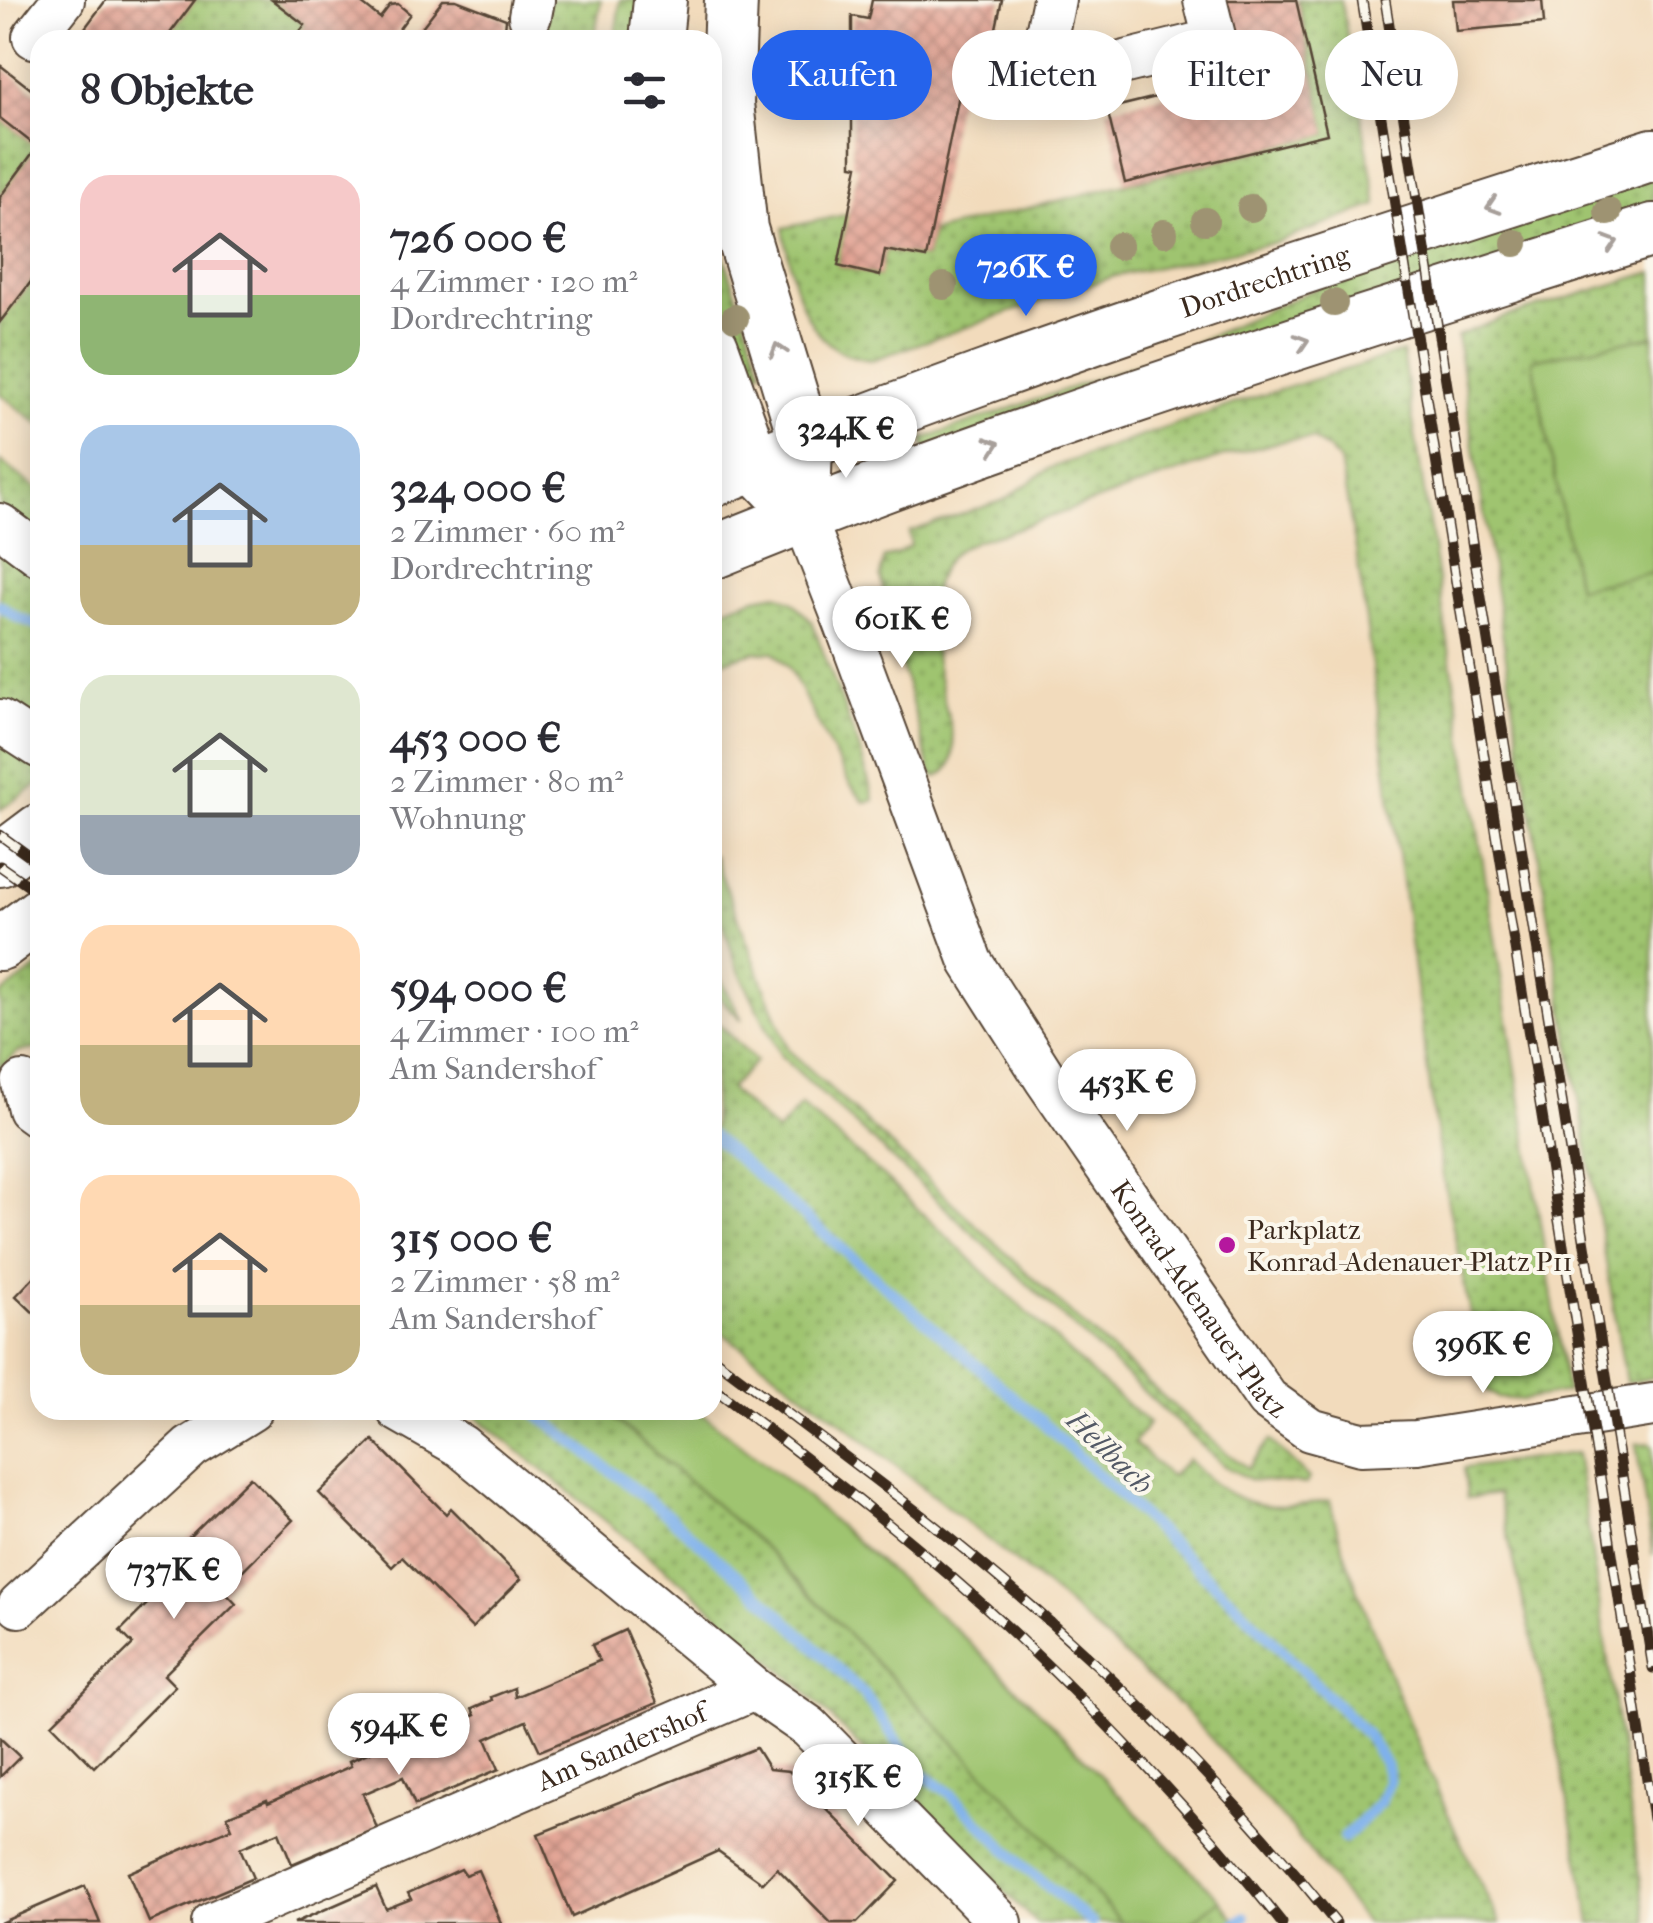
<!DOCTYPE html>
<html lang="de">
<head>
<meta charset="utf-8">
<style>
  :root { --surface:#fff; --page:#f7f7f7; --text:#2b2b33; --muted:#7c7c81; --accent:#2563eb }
  body { margin:0; font-family:"IM FELL French Canon",serif; background:var(--page); color:var(--text); height:100vh; display:flex; flex-direction:column; font-size:38px; white-space:nowrap }
  * { box-sizing:border-box; margin:0 }
  p { font-size:32px; color:var(--muted) }
  .icon { flex:none; width:55px; height:55px; fill:none; stroke:currentColor; stroke-width:2; stroke-linecap:round; stroke-linejoin:round }
  .map { position:relative; flex:1; overflow:hidden }
  .details { position:absolute; left:30px; top:30px; width:692px; height:1390px; display:flex; flex-direction:column; background:var(--surface); border-radius:30px; box-shadow:0 5px 25px #0003 }
  .details>* { flex:none }
  .banner { position:absolute; left:752px; top:30px; width:750px; height:90px; display:flex; gap:20px }
  .price { position:absolute; translate:-50% -85px; padding:0 22px; border-radius:35px; background:#fff; color:#222; font-size:32px; line-height:65px; filter:drop-shadow(0 2px 5px #0008) }
  .price::after { content:''; position:absolute; left:50%; top:60px; width:30px; height:22px; margin-left:-15px; background:inherit; clip-path:polygon(0 0,100% 0,50% 100%) }
  .price.selected { background:var(--accent); color:#fff }
  ul { padding:0; list-style:none }
  li { display:flex; align-items:center; gap:30px; height:250px; padding:0 50px }
  li span { display:grid; place-items:center; flex:none; width:280px; height:200px; border-radius:30px; color:#555 }
  li>.icon { margin-inline-start:auto }
  span .icon { width:120px; height:120px; fill:#fffc; stroke-width:1 }
  li b { font-size:42px }
  h2 { display:flex; justify-content:space-between; align-items:center; height:120px; padding:0 50px; font-size:42px }
  .tag { padding:0 35px; border-radius:45px; background:var(--surface); box-shadow:0 5px 25px #0003; font-size:35px; line-height:90px }
  .tag.selected { background:var(--accent); color:#fff }
  .map>svg:first-child { display:block }
</style>
</head>
<body>
<div class="map">
<svg width="1653" height="1923" viewBox="0 0 1653 1923">
  <defs>
    <pattern id="grass-dots" width="8" height="8" patternUnits="userSpaceOnUse" patternTransform="scale(2.5)"><rect width="8" height="8" fill="#9fc46f"/><path d="M2 2h.1M6 6h.1" fill="none" stroke="#839f5b" stroke-width="1.8" stroke-linecap="round"/></pattern>
    <pattern id="building-cross-hatch" width="8" height="8" patternUnits="userSpaceOnUse" patternTransform="scale(2.5)"><rect width="8" height="8" fill="#e1a091"/><path d="M0 0l8 8M0 8l8-8" fill="none" stroke="#b88376"/></pattern>
  </defs>
  <rect width="100%" height="100%" fill="#fbf7ec"/>
  <filter id="ink" filterUnits="userSpaceOnUse"><feTurbulence type="fractalNoise" baseFrequency=".01" numOctaves="2"/><feDisplacementMap in="SourceGraphic" scale="20" xChannelSelector="R" yChannelSelector="G"/><feConvolveMatrix kernelMatrix="1 2 1 2 8 2 1 2 1" color-interpolation-filters="sRGB"/></filter>
  <filter id="wash" filterUnits="userSpaceOnUse"><feTurbulence type="fractalNoise" baseFrequency=".0048" numOctaves="4" result="noise"/><feDisplacementMap in="SourceGraphic" scale="40" xChannelSelector="R" yChannelSelector="G"/><feGaussianBlur stdDeviation="2.25" result="paint"/><feColorMatrix in="noise" values="0 0 0 0 0 0 0 0 0 0 0 0 0 0 0 0 0 1.4 0 .05"/><feComposite in="paint" operator="in"/></filter>
  <g filter="url(#wash)">
    <rect width="100%" height="100%" fill="#f2dbbc"/>
    <g fill="url(#grass-dots)" stroke="#6d7746" stroke-width="2.5">
      <polygon points="195,0 272,0 305,25 293,40 165,40"/>
      <polygon points="550,0 601,0 594,40 542,40"/>
      <polygon points="620,0 640,0 635,40 615,40"/>
      <path d="M 1298,0 L 1341,0 L 1377,205 L 1278,242 L 1115,276 L 872,360 C 865,359 856,358 849,355 C 799,336 792,273 783,228 L 849,214 L 838,266 L 879,276 L 885,250 L 926,258 L 932,232 L 1327,134 Z"/>
      <polygon points="0,118 37,147 0,197"/>
      <polygon points="1653,176 1653,212 926,451 923,439 1176,351 1333,281"/>
      <polygon points="712,221 762,370 747,377 713,274"/>
      <polygon points="40,270 40,425 0,394 0,322"/>
      <polygon points="1653,272 1653,1378 1626,1382 1510,684 1457,336 1505,317"/>
      <path d="M 1402,352 L 1567,1392 L 1523,1400 L 1498,1398 L 1485,1389 L 1441,1167 L 1356,549 L 1340,462 L 1329,450 L 1313,439 L 1287,440 L 1221,457 L 1004,533 C 985,538 962,543 949,558 C 917,596 936,665 946,708 C 950,726 956,743 952,761 C 949,770 944,773 937,777 L 931,774 L 891,626 L 880,576 L 884,558 L 897,554 L 911,545 L 909,532 L 1004,500 L 1050,468 L 1234,404 Z"/>
      <polygon points="0,461 40,491 40,542 0,512"/>
      <polygon points="0,544 40,574 40,783 0,810"/>
      <polygon points="777,594 793,602 812,622 859,748 874,800 864,802 849,783 789,667 774,652 755,652 713,664 713,613 755,598"/>
      <polygon points="713,854 789,1050 1081,1323 1224,1451 1248,1468 1270,1440 1309,1478 1306,1484 1251,1480 1224,1466 781,1056 736,965 713,891"/>
      <polygon points="712,964 713,964 742,1020 713,992"/>
      <polygon points="40,966 40,1048 18,1052 0,1068 0,995"/>
      <path d="M 713,1018 L 756,1061 L 729,1089 L 777,1132 L 801,1105 L 885,1178 L 1095,1377 L 1149,1423 L 1134,1443 L 1170,1477 L 1188,1459 C 1232,1508 1268,1513 1330,1500 C 1341,1551 1361,1598 1379,1646 C 1415,1741 1454,1833 1500,1923 L 1366,1923 L 1294,1831 L 1185,1710 L 1052,1591 L 839,1420 L 713,1326 Z"/>
      <polygon points="468,1410 605,1410 761,1544 1043,1834 1122,1923 1036,1923 799,1685 690,1589"/>
      <polygon points="1651,1443 1653,1449 1653,1555 1636,1444"/>
      <polygon points="1577,1453 1647,1923 1591,1923 1556,1739 1498,1494 1467,1498 1464,1468"/>
      <polygon points="1220,1900 1238,1923 1190,1923"/>
    </g>
    <g fill="#9fc46f" stroke="#6d7746" stroke-width="2.5">
      <polygon points="1653,336 1653,573 1577,588 1532,360"/>
      <polygon points="605,1410 697,1410 797,1489 955,1629 1036,1708 1220,1900 1190,1923 1122,1923 1043,1834 761,1544"/>
    </g>
    <g fill="none" stroke-linecap="round" stroke-linejoin="round">
      <g stroke="#7fb1eb" stroke-width="11">
        <polyline points="0,605 17,617 40,626"/>
        <polyline points="712,1136 1041,1421 1243,1611 1366,1734 1386,1765 1389,1780 1380,1802 1344,1838"/>
        <polyline points="532,1410 669,1516 765,1600 864,1694 919,1772 950,1793 1022,1865 1092,1923"/>
        <polyline points="1236,1923 1245,1917"/>
      </g>
    </g>
    <g id="blocks">
      <g fill="url(#building-cross-hatch)">
        <polygon points="106,0 195,0 165,40 76,40"/>
        <polygon points="272,0 364,0 361,3 380,18 390,5 398,4 410,14 393,37 396,40 293,40 305,25"/>
        <polygon points="443,0 456,0 506,19 504,40 412,40"/>
        <polygon points="872,0 1002,0 992,47 1005,50 998,82 963,75 926,258 885,250 880,276 838,266 858,166 852,165 852,16 868,19"/>
        <polygon points="1219,0 1296,0 1327,134 1125,183 1107,109 1238,77"/>
        <polygon points="1453,0 1542,0 1544,23 1456,31"/>
        <polygon points="0,65 36,93 40,88 40,270 0,322 0,197 37,147 0,118"/>
        <polygon points="40,1271 40,1319 16,1296"/>
        <polygon points="373,1440 446,1514 451,1508 521,1579 472,1628 402,1557 392,1567 319,1493"/>
        <polygon points="250,1477 293,1520 223,1590 236,1604 164,1675 175,1686 94,1767 52,1724 133,1644 120,1631 192,1559 179,1547"/>
        <polygon points="625,1630 657,1703 540,1751 526,1721 486,1739 499,1769 415,1805 403,1777 363,1794 377,1828 292,1864 279,1832 240,1848 253,1878 149,1922 128,1873 232,1828 227,1816 267,1800 268,1803 351,1766 349,1761 388,1744 391,1751 475,1715 472,1709 492,1700 491,1697 514,1688 515,1697 599,1661 592,1645"/>
        <polygon points="0,1738 20,1757 0,1777"/>
        <polygon points="756,1748 769,1769 789,1771 898,1881 857,1923 831,1923 777,1868 763,1883 718,1851 572,1917 538,1834"/>
        <polygon points="461,1869 465,1875 478,1870 501,1923 294,1923 376,1887 386,1909 411,1899 408,1893"/>
        <polygon points="85,1886 100,1923 0,1923"/>
      </g>
    </g>
  </g>
  <g filter="url(#ink)">
    <use href="#blocks" fill-opacity="0" stroke="#564536" stroke-width="2.5"/>
    <g fill="none" stroke-linecap="round" stroke-linejoin="round">
      <g stroke="#564536" stroke-width="46">
        <g id="minor">
          <polyline points="1054,0 1036,84 1215,40 1205,0"/>
          <polyline points="530,16 533,0"/>
          <polyline points="34,37 63,0"/>
          <path id="s1" d="M 804,517 L 845,622 L 971,962 L 1045,1078 L 1267,1399 L 1310,1430 L 1361,1444 L 1417,1442 L 1653,1405"/>
          <polyline points="0,525 40,555"/>
          <polyline points="0,721 40,747"/>
          <polyline points="23,1083 29,1109 40,1117"/>
          <polyline points="19,1606 191,1447 251,1410"/>
          <polyline points="754,1689 809,1727 1001,1923"/>
          <path id="s2" d="M 213,1923 L 754,1689 L 461,1446 L 398,1410"/>
        </g>
      </g>
      <g stroke="#564536" stroke-width="56">
        <g id="major">
          <polyline points="731,0 727,103 741,229 806,443 805,475"/>
          <polyline points="656,40 660,0"/>
          <polyline points="712,347 754,464 779,490"/>
          <path id="s3" d="M 712,481 C 1020,356 1337,256 1653,155"/>
          <path d="M 712,553 C 1020,427 1337,330 1653,230"/>
          <polyline points="0,860 40,830"/>
          <polyline points="0,944 40,914"/>
        </g>
      </g>
      <use href="#minor" stroke="#fff" stroke-width="42"/>
      <use href="#major" stroke="#fff" stroke-width="52"/>
      <g stroke="#3b2a1e" stroke-width="11">
        <g id="rail">
          <polyline points="1362,0 1596,1450 1653,1819"/>
          <polyline points="1385,0 1653,1668"/>
          <polyline points="0,835 40,864"/>
          <polyline points="0,866 40,894"/>
          <path d="M 712,1357 C 828,1444 946,1529 1053,1625 C 1156,1717 1250,1816 1336,1923"/>
          <path d="M 712,1387 C 817,1467 923,1547 1019,1638 C 1113,1727 1201,1822 1282,1923"/>
        </g>
      </g>
      <use href="#rail" stroke="#fbf7ec" stroke-width="8" stroke-dasharray="22" stroke-linecap="butt"/>
    </g>
    <g fill="#9e9372">
      <circle cx="1251" cy="208" r="14"/>
      <circle cx="1608" cy="212" r="14"/>
      <circle cx="1205" cy="221" r="14"/>
      <circle cx="1164" cy="233" r="14"/>
      <circle cx="1515" cy="243" r="14"/>
      <circle cx="1119" cy="246" r="14"/>
      <circle cx="1076" cy="255" r="14"/>
      <circle cx="1035" cy="263" r="14"/>
      <circle cx="992" cy="275" r="14"/>
      <circle cx="944" cy="286" r="14"/>
      <circle cx="1334" cy="303" r="14"/>
      <circle cx="735" cy="318" r="14"/>
    </g>
    <defs><path id="oneway-chevron" d="M-2-3.5L2.5 0L-2 3.5" fill="none" stroke-width="1.6" stroke-linecap="round" stroke-linejoin="round" transform="scale(2.5)"/></defs>
    <g stroke="#a79f9a">
      <use href="#oneway-chevron" transform="translate(1493 206) rotate(162)"/>
      <use href="#oneway-chevron" transform="translate(1611 243) rotate(-18)"/>
      <use href="#oneway-chevron" transform="translate(1302 342) rotate(-18)"/>
      <use href="#oneway-chevron" transform="translate(778 350) rotate(-107)"/>
      <use href="#oneway-chevron" transform="translate(993 445) rotate(-19)"/>
    </g>
  </g>
  <circle fill="#b5179e" stroke="#fbf7ec" stroke-width="4" cx="1227" cy="1245" r="10"/>
  <g text-anchor="middle" stroke-width="8" stroke-linejoin="round" paint-order="stroke">
    <g font-size="28" fill="#3b2a1e" stroke="#fbf7ec">
      <text dy="10" stroke="none"><textPath href="#s3" startOffset="588">Dordrechtring</textPath></text>
      <text dy="10" stroke="none"><textPath href="#s1" startOffset="882">Konrad-Adenauer-Platz</textPath></text>
      <text dy="10" stroke="none"><textPath href="#s2" startOffset="445">Am Sandershof</textPath></text>
    </g>
    <g font-size="28" fill="#3b2a1e" stroke="#fbf7ec" text-anchor="start">
      <text x="1247" y="1239">Parkplatz<tspan x="1247" dy="32">Konrad-Adenauer-Platz P11</tspan></text>
    </g>
    <g font-size="30" font-style="italic" fill="#535966" stroke="#fbf7ec">
      <text transform="translate(1110 1452) rotate(44)" y="10">Hellbach</text>
    </g>
  </g>
</svg>
<b class="price selected" style="left:1026px;top:319px">726K €</b>
<b class="price" style="left:846px;top:481px">324K €</b>
<b class="price" style="left:902px;top:671px">601K €</b>
<b class="price" style="left:1127px;top:1134px">453K €</b>
<b class="price" style="left:1483px;top:1396px">396K €</b>
<b class="price" style="left:174px;top:1622px">737K €</b>
<b class="price" style="left:399px;top:1778px">594K €</b>
<b class="price" style="left:858px;top:1829px">315K €</b>
<div class="banner">
<a class="tag selected">Kaufen</a>
<a class="tag">Mieten</a>
<a class="tag">Filter</a>
<a class="tag">Neu</a>
</div>
<section class="details">
<h2>8 Objekte<svg class="icon" aria-label="filters" viewBox="0 0 24 24"><path d="M4 7h16M4 17h16"/><circle cx="9" cy="7" r="2"/><circle cx="15" cy="17" r="2"/></svg></h2>
<ul>
<li><span style="background:linear-gradient(#f6c9c9 60%,#8fb573 0)"><svg class="icon" aria-label="home" viewBox="0 0 24 24"><path d="M3 11l9-7 9 7M6 9v11h12V9"/></svg></span><div><b>726 000 €</b><p>4 Zimmer · 120 m²</p><p>Dordrechtring</p></div></li>
<li><span style="background:linear-gradient(#a9c7e8 60%,#c2b280 0)"><svg class="icon" aria-label="home" viewBox="0 0 24 24"><path d="M3 11l9-7 9 7M6 9v11h12V9"/></svg></span><div><b>324 000 €</b><p>2 Zimmer · 60 m²</p><p>Dordrechtring</p></div></li>
<li><span style="background:linear-gradient(#dfe7d0 70%,#9aa5b1 0)"><svg class="icon" aria-label="home" viewBox="0 0 24 24"><path d="M3 11l9-7 9 7M6 9v11h12V9"/></svg></span><div><b>453 000 €</b><p>2 Zimmer · 80 m²</p><p>Wohnung</p></div></li>
<li><span style="background:linear-gradient(#ffd9b3 60%,#c2b280 0)"><svg class="icon" aria-label="home" viewBox="0 0 24 24"><path d="M3 11l9-7 9 7M6 9v11h12V9"/></svg></span><div><b>594 000 €</b><p>4 Zimmer · 100 m²</p><p>Am Sandershof</p></div></li>
<li><span style="background:linear-gradient(#ffd9b3 65%,#c2b280 0)"><svg class="icon" aria-label="home" viewBox="0 0 24 24"><path d="M3 11l9-7 9 7M6 9v11h12V9"/></svg></span><div><b>315 000 €</b><p>2 Zimmer · 58 m²</p><p>Am Sandershof</p></div></li>
</ul>
</section>
</div>
</body>
</html>
